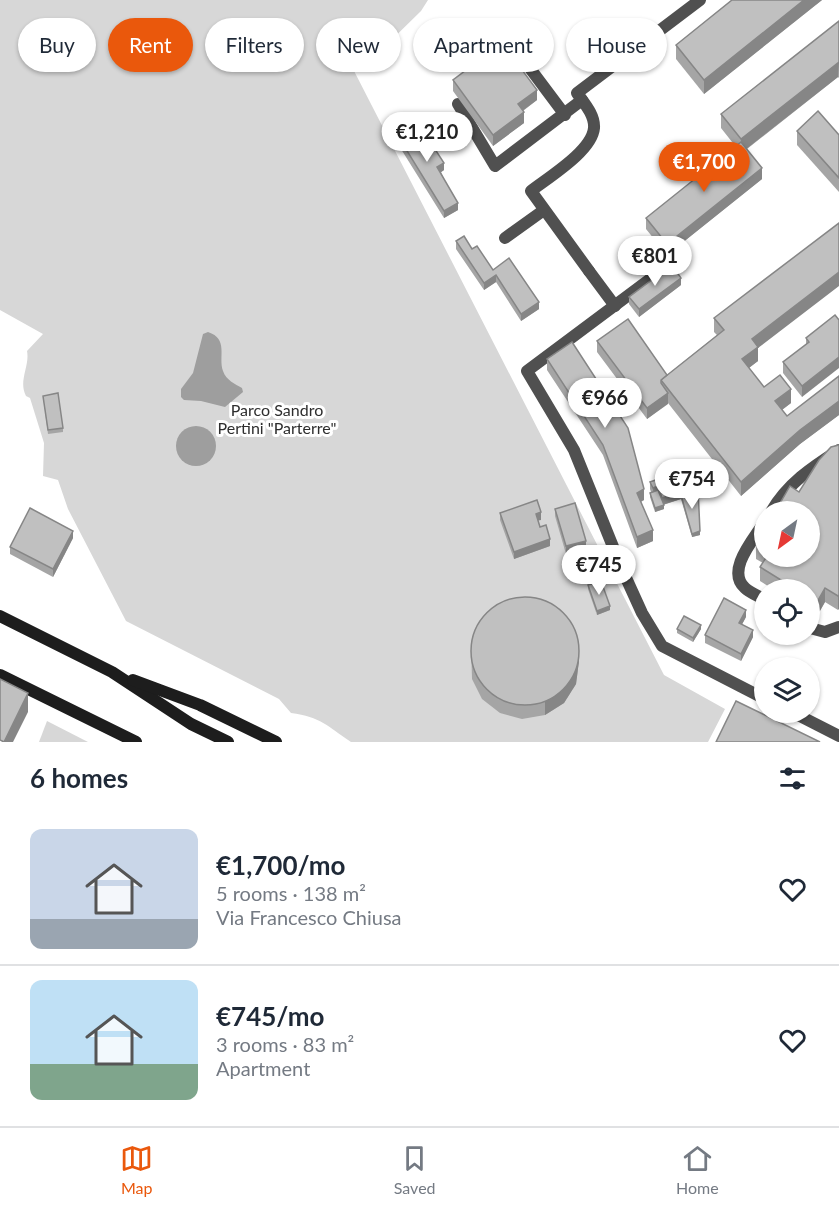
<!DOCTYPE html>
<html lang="en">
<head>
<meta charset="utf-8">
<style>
  :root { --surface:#fff; --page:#f6f6f7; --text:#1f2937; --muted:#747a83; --line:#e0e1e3; --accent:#ea580c }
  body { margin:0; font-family:Lato,sans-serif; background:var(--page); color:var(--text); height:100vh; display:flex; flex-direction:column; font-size:22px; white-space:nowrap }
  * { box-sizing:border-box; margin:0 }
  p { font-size:20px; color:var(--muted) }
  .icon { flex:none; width:33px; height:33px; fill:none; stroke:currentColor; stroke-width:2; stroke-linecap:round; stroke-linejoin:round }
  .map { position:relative; height:742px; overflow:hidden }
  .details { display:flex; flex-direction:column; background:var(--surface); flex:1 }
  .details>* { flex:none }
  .top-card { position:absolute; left:18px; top:18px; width:804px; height:54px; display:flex; gap:12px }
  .needle { width:39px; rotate:213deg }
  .tools { position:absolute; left:754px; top:501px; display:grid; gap:12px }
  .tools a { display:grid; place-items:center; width:66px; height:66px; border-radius:50%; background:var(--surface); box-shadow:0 2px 4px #0004; font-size:30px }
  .price { position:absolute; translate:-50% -51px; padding:0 14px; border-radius:21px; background:#fff; color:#222; font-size:20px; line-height:39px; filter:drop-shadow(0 2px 3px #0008) }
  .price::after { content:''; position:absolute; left:50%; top:36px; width:18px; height:14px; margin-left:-9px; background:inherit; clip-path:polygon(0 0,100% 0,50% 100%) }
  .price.on { background:var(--accent); color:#fff }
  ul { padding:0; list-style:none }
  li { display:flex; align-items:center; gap:18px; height:150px; padding:0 30px }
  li+li { border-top:2px solid var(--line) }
  li span { display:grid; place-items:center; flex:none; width:168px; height:120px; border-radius:12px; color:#555 }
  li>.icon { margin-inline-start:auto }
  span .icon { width:72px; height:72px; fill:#fffc; stroke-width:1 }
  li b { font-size:26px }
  h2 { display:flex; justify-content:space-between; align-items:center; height:72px; padding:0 30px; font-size:26px }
  .tag { padding:0 21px; border-radius:27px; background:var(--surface); box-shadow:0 2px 4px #0004; font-size:21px; line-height:54px }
  .tag.on { background:var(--accent); color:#fff }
  .dock { display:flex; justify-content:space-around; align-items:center; height:84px; border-top:2px solid var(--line); background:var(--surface); font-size:16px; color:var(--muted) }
  .dock a { display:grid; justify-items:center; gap:3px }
  .dock .on { color:var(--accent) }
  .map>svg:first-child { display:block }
</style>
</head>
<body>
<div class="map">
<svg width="839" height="742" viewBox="0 0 839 742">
  <rect width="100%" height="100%" fill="#fff"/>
  <g fill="#d7d7d7">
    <path d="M 0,0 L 428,0 L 421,11 L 369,62 L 352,67 L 664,675 L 725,709 L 708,742 L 351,742 C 327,726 321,717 291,713 L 279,699 L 126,621 L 68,509 L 58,480 L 43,476 L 44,443 L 30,398 L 26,396 C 18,381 30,366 27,351 L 43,334 L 0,310 Z"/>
    <polygon points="47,721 88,742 39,742"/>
  </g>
  <g fill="#9e9e9e">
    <path d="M 208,332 C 229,339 218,357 223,371 C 226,380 235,384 242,388 L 243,392 L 225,407 L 201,401 L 184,400 L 181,397 L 181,389 L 193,373 L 203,334 Z"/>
    <circle cx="196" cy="446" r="20"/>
  </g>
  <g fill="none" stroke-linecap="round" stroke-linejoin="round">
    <g stroke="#505050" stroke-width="12">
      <polyline points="517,51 565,115"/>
      <polyline points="458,104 495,166 582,100"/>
      <polyline points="677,259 527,371 574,450 622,569 642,613 662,646 765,699"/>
      <polyline points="589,271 615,306"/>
      <path d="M 771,512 C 787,484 812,467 839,450"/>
      <path d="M 765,521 C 755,538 725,570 745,588 C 750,593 759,596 765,600"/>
      <polyline points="810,628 825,632 839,627"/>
      <polyline points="792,712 839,736"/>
    </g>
    <g stroke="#505050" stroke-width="12">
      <polyline points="505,238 544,210"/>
      <path d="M 589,271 L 531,191 C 549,177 592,151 594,128 C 595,115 584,103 577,93 L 700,0"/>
    </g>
    <g stroke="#1d1d1d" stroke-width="12">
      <polyline points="0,616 112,672 191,724 228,742"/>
      <polyline points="0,675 136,742"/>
      <polyline points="133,680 200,705 276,742"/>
    </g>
  </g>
  <g fill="#a5a5a5">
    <polygon points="732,0 822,0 704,94 676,59 676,45"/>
    <polygon points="839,21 839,78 838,77 747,149 762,179 667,255 646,229 646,218 736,147 721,128 721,114"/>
    <polygon points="453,80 537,100 523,111 524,123 493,146 453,91"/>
    <polygon points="797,131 839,135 839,192 797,145"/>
    <polygon points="396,133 444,170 441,172 458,210 444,218 396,141"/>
    <polygon points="456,241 472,249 493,270 539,309 521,321 496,282 484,290 456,249"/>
    <polygon points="681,285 639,317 629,304 629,297"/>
    <polygon points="714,318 758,348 758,361 749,368 764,387 791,403 782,410 787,416 839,376 839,415 800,444 741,496 668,403 647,419 597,352 597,341 667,375 717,335 714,332"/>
    <polygon points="839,320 802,397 783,373 783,362 806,345 806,338"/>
    <polygon points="547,359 644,500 641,502 653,541 637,548 603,455 547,370"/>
    <polygon points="43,396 63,428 63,432 48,434"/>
    <polygon points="839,445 838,610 825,602 817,616 810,612 810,590 774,590 760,581 760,567 763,563 756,559 756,545 765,529 765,556 810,556 799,492"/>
    <polygon points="650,482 698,486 700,535 692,537 681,499 663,505 664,509 655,512 650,497 650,493 651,492 650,489"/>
    <polygon points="555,509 586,548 566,554 555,516"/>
    <polygon points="500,513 541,520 538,520 540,527 550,546 514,559 500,520"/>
    <polygon points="73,538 53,577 10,554 10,547"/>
    <polygon points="588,585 610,610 597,615 588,589"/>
    <polygon points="746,617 742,624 753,637 741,661 705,643 705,635"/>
    <polygon points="677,629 701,629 693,642 677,633"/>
    <polygon points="471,642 579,661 576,684 564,703 545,715 522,719 500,713 482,699 472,679"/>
  </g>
  <g fill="#868686">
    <polygon points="804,0 822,0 704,94 704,80"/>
    <polygon points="839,62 838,77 741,153 741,139"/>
    <polygon points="537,90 537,100 518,114 518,104"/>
    <polygon points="524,112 524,123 493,146 493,135"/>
    <polygon points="444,163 444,170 437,175 437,167"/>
    <polygon points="762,168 762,179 667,255 667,244"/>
    <polygon points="458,203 458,210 444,218 444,211"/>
    <polygon points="839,272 839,286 758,348 758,361 742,373 742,359 752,339"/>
    <polygon points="496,275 496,282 484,290 484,283"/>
    <polygon points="681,278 681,285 639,317 639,309"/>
    <polygon points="539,302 539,309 521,321 521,314"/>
    <polygon points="839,357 839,368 802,397 802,386"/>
    <polygon points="791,389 791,403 775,415 775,401"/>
    <polygon points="668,393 668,404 647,419 647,408"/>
    <polygon points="839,401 839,415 800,444 741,496 741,482 800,430"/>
    <polygon points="658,486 658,494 653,496 653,488"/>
    <polygon points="698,486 698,493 681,495 681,499 662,505 662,498"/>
    <polygon points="644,489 644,500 637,503 637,493"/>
    <polygon points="664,505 664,509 655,512 655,508"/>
    <polygon points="541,512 541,520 536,521 536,514"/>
    <polygon points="653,530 653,541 637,548 637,537"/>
    <polygon points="73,531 73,538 53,577 53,569"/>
    <polygon points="700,531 700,535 692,537 692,534"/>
    <polygon points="550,539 550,546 514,559 514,552"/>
    <polygon points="586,541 586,548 566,554 566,546"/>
    <polygon points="825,588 825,602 817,616 817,602"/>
    <polygon points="839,595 839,609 838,610 838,596"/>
    <polygon points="610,606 610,610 597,615 597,611"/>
    <polygon points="746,610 746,617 739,630 739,623"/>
    <polygon points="701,625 701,629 693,642 693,638"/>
    <polygon points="753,630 753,637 741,661 741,654"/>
    <polygon points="579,647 579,661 576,684 564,703 545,715 545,701"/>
    <polygon points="28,693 28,712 13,742 4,742"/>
  </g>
  <g fill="#c0c0c0" stroke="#868686" stroke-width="1.5">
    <polygon points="732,0 804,0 704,80 676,45"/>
    <polygon points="839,21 839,62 741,139 721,114"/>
    <polygon points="502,43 537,90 518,104 524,112 493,135 453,80"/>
    <polygon points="818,111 839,135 839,178 797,131"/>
    <polygon points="416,120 444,163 437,167 458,203 444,211 396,133"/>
    <polygon points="741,142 762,168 667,244 646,218"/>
    <polygon points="839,223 839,272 752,339 758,347 742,359 764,387 780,375 791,389 775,401 787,416 839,376 839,401 800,430 741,482 661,380 724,330 714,318"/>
    <polygon points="464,236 472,249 477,246 493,270 509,258 539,302 521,314 496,275 484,283 456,241"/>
    <polygon points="672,265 681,278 639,309 629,297"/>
    <polygon points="835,315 839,320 839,357 802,386 783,362 809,342 806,338"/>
    <polygon points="628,319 667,375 661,380 661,383 668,393 647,408 597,341"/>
    <polygon points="572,342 628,428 644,489 637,493 653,530 637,537 603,445 547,359"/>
    <polygon points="58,393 63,428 48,430 43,396"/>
    <polygon points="839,445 839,595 838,596 825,588 817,602 810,598 810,590 797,590 760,567 767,556 810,556 810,512 775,512 790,486 799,492 819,460 831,447"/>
    <polygon points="692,467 698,486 662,498 658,486 653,488 650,482"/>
    <polygon points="698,489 700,531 692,534 681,495"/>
    <polygon points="658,490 664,505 655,508 650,493"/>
    <polygon points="537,500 541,512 536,514 540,527 546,525 550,539 514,552 500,513"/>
    <polygon points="575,503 586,541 566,546 555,509"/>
    <polygon points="30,508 73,531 53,569 10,547"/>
    <polygon points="765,529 765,550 756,545"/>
    <polygon points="601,581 610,606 597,611 588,585"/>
    <circle cx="525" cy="651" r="54"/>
    <polygon points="724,598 746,610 739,623 753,630 741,654 705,635"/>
    <polygon points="684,616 701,625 693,638 677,629"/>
    <polygon points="0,679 28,693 4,742 0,740"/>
    <polygon points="736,701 820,742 716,742"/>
  </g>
  <g text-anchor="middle" stroke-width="6" stroke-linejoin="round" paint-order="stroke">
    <g font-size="16" fill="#2e2e2e" stroke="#fff">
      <text x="277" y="416">Parco Sandro<tspan x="277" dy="18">Pertini "Parterre"</tspan></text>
    </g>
  </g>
</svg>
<div class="tools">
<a><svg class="needle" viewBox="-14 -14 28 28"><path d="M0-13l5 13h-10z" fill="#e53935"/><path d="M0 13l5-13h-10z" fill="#747a83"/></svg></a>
<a><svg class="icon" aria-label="locate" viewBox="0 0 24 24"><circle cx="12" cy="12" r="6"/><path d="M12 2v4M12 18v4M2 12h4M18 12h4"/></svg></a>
<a><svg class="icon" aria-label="layers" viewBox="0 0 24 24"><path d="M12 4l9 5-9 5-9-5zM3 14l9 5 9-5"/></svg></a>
</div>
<b class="price" style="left:427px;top:163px">€1,210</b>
<b class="price on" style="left:704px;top:193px">€1,700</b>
<b class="price" style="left:655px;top:287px">€801</b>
<b class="price" style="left:605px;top:429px">€966</b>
<b class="price" style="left:692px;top:510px">€754</b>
<b class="price" style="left:599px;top:596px">€745</b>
<div class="top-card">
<a class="tag">Buy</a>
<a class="tag on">Rent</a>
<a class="tag">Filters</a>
<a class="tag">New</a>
<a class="tag">Apartment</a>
<a class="tag">House</a>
</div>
</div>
<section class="details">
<h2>6 homes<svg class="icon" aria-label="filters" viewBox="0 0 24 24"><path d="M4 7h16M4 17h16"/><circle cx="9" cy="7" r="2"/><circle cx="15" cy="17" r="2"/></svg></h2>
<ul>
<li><span style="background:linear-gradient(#c9d6e8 75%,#9aa5b1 0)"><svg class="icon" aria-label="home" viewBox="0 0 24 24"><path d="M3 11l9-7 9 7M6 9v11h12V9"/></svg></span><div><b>€1,700/mo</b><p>5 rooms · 138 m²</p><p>Via Francesco Chiusa</p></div><svg class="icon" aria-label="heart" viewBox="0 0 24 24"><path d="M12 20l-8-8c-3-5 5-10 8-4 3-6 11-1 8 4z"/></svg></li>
<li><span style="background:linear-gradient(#bfe0f5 70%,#7fa58c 0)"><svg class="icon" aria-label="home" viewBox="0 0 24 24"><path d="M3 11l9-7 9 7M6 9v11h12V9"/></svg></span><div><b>€745/mo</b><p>3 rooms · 83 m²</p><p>Apartment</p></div><svg class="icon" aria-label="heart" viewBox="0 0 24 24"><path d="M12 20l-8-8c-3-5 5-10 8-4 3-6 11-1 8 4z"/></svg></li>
</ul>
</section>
<nav class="dock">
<a class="on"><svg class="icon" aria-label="map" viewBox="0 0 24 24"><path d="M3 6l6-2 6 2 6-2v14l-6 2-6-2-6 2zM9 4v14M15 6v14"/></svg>Map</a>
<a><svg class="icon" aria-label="saved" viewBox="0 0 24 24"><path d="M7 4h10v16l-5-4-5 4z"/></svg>Saved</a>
<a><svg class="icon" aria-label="home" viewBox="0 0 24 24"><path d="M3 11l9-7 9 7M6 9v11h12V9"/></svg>Home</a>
</nav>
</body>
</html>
